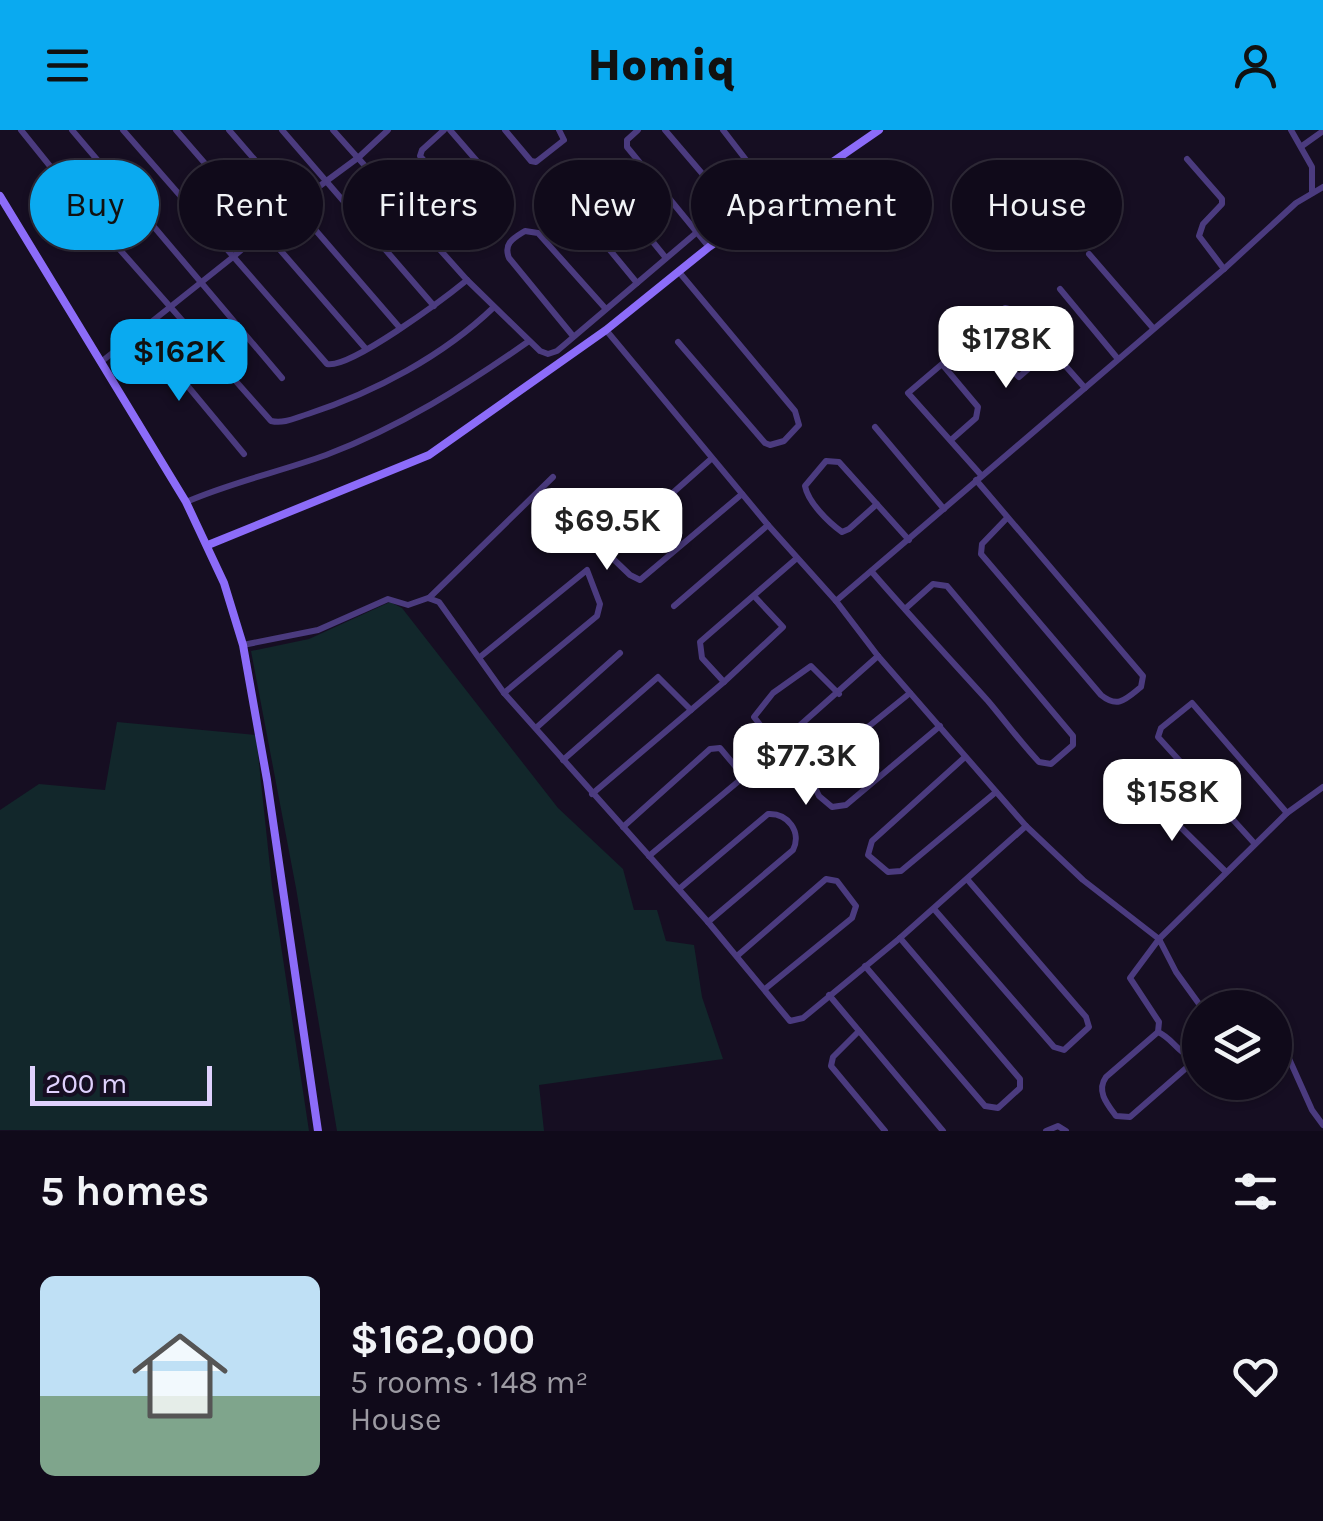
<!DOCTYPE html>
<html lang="en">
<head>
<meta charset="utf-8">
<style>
  :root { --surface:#100a1a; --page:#1e1827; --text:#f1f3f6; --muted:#9c9aa2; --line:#302b39; --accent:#0aaaf0 }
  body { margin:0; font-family:Karla,sans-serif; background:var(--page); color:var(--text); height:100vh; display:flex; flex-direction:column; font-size:38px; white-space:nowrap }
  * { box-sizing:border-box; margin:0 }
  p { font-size:32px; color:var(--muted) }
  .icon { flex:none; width:55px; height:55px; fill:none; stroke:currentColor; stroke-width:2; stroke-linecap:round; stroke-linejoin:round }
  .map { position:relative; height:1001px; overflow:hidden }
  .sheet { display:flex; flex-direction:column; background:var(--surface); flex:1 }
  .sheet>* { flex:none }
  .banner { position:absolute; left:30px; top:30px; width:1265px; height:90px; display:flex; gap:20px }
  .controls { position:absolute; left:1182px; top:860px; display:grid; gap:20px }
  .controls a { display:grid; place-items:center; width:110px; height:110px; border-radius:50%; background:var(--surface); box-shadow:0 2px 8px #0004,0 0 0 2px var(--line); font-size:50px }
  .scale { position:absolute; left:30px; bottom:25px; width:182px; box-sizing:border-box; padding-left:10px; border:5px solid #dfd1fd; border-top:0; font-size:28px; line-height:35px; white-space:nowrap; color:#dfd1fd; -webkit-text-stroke:8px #160e22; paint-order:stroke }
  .price { position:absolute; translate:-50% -85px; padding:0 22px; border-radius:20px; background:#fff; color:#222; font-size:32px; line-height:65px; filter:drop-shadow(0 2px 5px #0008) }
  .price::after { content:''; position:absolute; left:50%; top:60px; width:30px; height:22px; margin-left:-15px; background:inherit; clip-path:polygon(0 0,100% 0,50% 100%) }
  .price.selected { background:var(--accent); color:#111 }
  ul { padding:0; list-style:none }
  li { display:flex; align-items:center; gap:30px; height:250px; padding:0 40px }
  li span { display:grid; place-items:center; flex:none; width:280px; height:200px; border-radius:15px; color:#555 }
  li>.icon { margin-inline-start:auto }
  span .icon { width:120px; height:120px; fill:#fffc; stroke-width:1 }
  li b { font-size:42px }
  h2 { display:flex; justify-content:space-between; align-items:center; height:120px; padding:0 40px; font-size:42px }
  .pill { padding:0 35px; border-radius:45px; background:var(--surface); box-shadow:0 2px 8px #0004,0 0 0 2px var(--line); font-size:35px; line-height:90px }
  .pill.selected { background:var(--accent); color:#111 }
  header { display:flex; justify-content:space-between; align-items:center; height:130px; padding:0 40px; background:var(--accent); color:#111; font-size:45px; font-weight:800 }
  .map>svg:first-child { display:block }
</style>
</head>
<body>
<header><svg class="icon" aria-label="menu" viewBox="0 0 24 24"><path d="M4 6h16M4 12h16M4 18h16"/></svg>Homiq<svg class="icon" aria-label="person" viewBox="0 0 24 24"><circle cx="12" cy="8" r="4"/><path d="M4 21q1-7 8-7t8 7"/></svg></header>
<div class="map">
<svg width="1323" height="1001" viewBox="0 0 1323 1001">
  <rect width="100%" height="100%" fill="#160e22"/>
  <g fill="#12272b">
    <polygon points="390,472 402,478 558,678 623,739 634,780 657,780 666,811 694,815 702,867 723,929 539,955 544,1001 337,1001 296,758 251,521 309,509"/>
    <polygon points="117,592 256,605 272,756 309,1001 0,1000 0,680 39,654 105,660"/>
  </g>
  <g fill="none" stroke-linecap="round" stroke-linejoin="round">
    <g stroke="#4b3b7f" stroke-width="6">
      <path d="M 21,0 L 91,87 L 271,291 C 284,294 295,288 308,284 C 375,262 443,226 494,177"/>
      <polyline points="72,0 282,248"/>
      <path d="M 123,0 L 327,234 C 350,239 445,168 467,150"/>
      <polyline points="176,0 366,219"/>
      <polyline points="229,0 400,198"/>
      <polyline points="282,0 434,176"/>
      <polyline points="333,0 467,150 540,221 548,224 557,221 729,75 665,0"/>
      <polyline points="444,0 422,20 420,26 470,82 477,84 498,69 502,60 450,0"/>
      <polyline points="505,0 531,31 536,32 564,10 559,0"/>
      <polyline points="638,0 627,10 627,17 709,117"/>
      <polyline points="723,0 760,48"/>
      <polyline points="1291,0 1312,37 1312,63"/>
      <polyline points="1302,16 1323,1"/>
      <polyline points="1187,29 1222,69 1222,74 1203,94 1199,106 1224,139"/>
      <polyline points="1089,124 1153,198"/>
      <path d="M 637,153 L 567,68 C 567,56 581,43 593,43 L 603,51 L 666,128"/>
      <polyline points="1060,159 1118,229"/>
      <polyline points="606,200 768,395 836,471 878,526 1026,696 1083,750 1159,809 1287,683 1323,657"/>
      <polyline points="142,201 244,324"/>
      <path d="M 573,206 L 509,128 C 503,113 514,108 525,101 L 538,103 L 605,178"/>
      <polyline points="678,212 765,313 770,315 784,311 799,295 795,281 679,142"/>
      <polyline points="1051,219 1019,247 991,220 980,202 1005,178 1017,181 1085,258"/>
      <polyline points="101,232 233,127 294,75 359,27 388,0"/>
      <polyline points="875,297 944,379"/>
      <polyline points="951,310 976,288 978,277 942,234 908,263 981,345"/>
      <polyline points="711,329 606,422 630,445 640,450 742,364"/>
      <path d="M 976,350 L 1143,546 L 1141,557 C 1126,569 1118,579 1101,565 L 981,424 L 982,414 L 1007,388"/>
      <path d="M 186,372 C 232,352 279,342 326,325 C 400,297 465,256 529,211"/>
      <path d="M 877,374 L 849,399 L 842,402 C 828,392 808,372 805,356 L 826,331 L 839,332 L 909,410"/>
      <path d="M 872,442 C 910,486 949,528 988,571 C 1005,591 1021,613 1039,632 L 1051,634 L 1073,615 L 1073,606 L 947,456 L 933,454 L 905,479"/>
      <polyline points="754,466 783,497 724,552 702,528 700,512 797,428"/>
      <polyline points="429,468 553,347"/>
      <polyline points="836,471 1224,139 1296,73 1323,57"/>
      <polyline points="674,476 768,395"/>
      <polyline points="243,515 318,500 388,469 408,475 428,468 439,472 504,563 708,792 790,891 803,888 900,808 1026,696"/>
      <polyline points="480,527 587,440 600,474 597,486 504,563"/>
      <polyline points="910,563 816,639 811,649 819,666 832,677 846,675 940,596"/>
      <polyline points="839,564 811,536 773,563 754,587 771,609 780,613 878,526"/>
      <polyline points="691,580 724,552"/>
      <polyline points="536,598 620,523"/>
      <polyline points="965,627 872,711 868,725 888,742 901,741 996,662"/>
      <polyline points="563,630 658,547 691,580 592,664"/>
      <polyline points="1143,660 1226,742"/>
      <polyline points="623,697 710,619 720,618 741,643 740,650 649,726"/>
      <polyline points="1255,714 1158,607 1161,598 1192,573 1287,683"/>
      <path d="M 679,759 L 768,684 C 788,683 802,702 793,720 L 708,792"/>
      <polyline points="934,779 1054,917 1064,920 1089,897 1086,887 967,749"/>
      <polyline points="737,826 826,749 837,751 856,776 852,788 765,859"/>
      <polyline points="865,836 985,976 998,978 1020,958 1020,949 900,808"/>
      <polyline points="829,865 943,1001"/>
      <polyline points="859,901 833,927 831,936 885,1001"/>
      <polyline points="1158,902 1159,892 1130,848 1159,809 1176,842 1202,878"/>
      <polyline points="1282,913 1312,980 1323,995"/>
      <path d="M 1197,928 C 1179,926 1174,909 1158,902 L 1106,947 C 1096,961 1107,974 1116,986 L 1130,987 L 1200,926"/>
      <polyline points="1046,1001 1058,996 1066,1001"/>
    </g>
    <g stroke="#8c6cf9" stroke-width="8">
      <polyline points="0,66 186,372 224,453 243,515 267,650 318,1001"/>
      <polyline points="208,415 429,325 606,200 709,117 879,0"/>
    </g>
  </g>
</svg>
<div class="controls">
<a><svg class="icon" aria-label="layers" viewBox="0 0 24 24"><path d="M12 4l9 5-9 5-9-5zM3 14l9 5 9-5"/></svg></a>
</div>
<div class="scale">200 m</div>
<b class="price" style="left:1006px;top:261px">$178K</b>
<b class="price selected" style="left:179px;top:274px">$162K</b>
<b class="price" style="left:607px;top:443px">$69.5K</b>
<b class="price" style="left:806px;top:678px">$77.3K</b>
<b class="price" style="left:1172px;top:714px">$158K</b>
<div class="banner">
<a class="pill selected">Buy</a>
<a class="pill">Rent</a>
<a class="pill">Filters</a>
<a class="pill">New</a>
<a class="pill">Apartment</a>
<a class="pill">House</a>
</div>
</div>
<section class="sheet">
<h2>5 homes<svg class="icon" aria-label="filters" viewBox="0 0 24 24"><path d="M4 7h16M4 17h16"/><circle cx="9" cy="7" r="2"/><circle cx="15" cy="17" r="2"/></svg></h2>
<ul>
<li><span style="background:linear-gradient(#bfe0f5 60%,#7fa58c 0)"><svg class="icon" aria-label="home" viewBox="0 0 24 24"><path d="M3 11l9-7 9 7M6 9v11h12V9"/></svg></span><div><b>$162,000</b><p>5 rooms · 148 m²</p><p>House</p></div><svg class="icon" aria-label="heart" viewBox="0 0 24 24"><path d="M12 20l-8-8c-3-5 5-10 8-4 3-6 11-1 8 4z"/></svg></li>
</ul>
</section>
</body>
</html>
